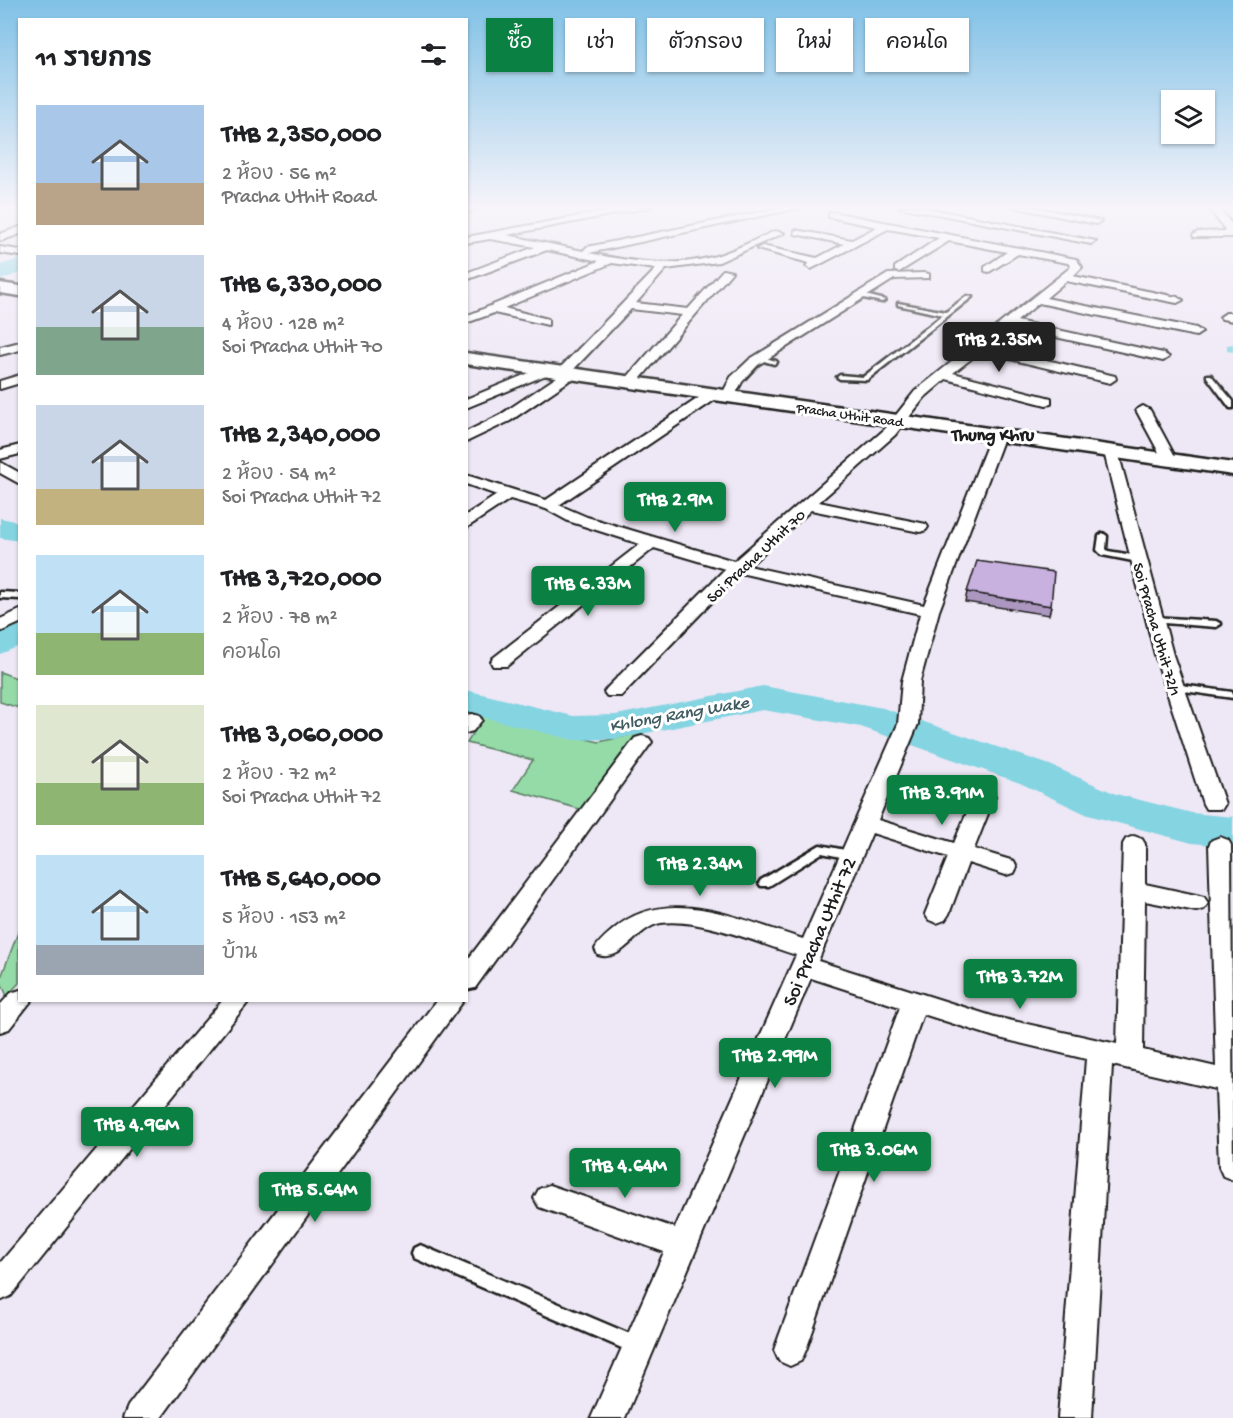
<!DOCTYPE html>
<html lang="th">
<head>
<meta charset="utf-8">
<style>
  :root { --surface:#fff; --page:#f2f2f2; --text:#202124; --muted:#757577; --accent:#0b8043 }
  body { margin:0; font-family:"Gochi Hand","Playpen Sans Thai",sans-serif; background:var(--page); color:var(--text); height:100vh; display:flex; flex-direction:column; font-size:22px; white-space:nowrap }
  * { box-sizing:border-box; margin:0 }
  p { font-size:20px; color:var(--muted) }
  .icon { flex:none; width:33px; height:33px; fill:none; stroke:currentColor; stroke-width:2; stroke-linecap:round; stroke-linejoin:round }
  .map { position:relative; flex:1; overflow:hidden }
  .details { position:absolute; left:18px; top:18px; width:450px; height:984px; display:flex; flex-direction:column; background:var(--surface); border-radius:0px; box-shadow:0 2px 4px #0004 }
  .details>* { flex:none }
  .guide { position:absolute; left:486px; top:18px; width:570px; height:54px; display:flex; gap:12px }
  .buttons { position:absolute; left:1161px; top:90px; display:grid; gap:12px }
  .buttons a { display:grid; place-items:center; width:54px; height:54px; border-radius:0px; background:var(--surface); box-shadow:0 2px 4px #0004; font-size:30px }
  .price { position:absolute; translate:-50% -51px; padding:0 14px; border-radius:6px; background:var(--accent); color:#fff; font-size:20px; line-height:39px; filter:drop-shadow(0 2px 3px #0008) }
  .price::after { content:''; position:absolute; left:50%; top:36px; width:18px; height:14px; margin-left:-9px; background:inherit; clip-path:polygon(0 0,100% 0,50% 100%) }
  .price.on { background:#222; color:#fff }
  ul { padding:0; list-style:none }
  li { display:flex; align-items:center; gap:18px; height:150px; padding:0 18px }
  li span { display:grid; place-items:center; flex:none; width:168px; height:120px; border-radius:0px; color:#555 }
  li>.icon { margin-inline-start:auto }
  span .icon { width:72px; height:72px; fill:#fffc; stroke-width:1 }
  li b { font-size:26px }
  h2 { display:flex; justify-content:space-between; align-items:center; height:72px; padding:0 18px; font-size:26px }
  .chip { padding:0 21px; border-radius:0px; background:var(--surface); box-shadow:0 2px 4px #0004; font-size:21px; line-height:54px }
  .chip.on { background:var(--accent); color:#fff }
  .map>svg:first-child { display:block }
</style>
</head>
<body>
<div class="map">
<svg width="1233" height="1418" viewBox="0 0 1233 1418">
  <rect width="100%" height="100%" fill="#eee7f5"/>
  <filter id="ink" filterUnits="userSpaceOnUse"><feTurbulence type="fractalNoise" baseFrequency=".0167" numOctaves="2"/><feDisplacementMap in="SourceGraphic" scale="12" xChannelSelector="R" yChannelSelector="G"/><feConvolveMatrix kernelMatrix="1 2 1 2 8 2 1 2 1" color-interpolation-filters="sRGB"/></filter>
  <g filter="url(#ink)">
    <g fill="#95dba8" stroke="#587c62" stroke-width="1.5">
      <polygon points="0,672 19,679 19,708 0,702"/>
      <polygon points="484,715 599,742 645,732 586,811 513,790 533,760 467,743"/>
      <polygon points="19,930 19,983 7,996 0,980"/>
    </g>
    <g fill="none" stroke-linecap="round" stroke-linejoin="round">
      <polygon fill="#85d4e2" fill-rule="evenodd" points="1233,344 1233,352 1227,351 1227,345"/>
      <g fill="#85d4e2" fill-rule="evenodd">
        <polygon points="20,259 20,273 0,280 0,265"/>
        <polygon points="0,518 20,522 20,541 0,538"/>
        <polygon points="20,618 20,646 0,654 0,626"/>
        <polygon points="763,686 883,708 1050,765 1116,794 1192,813 1233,817 1233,847 1192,843 1088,815 1020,783 861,727 763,710 616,739 573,740 466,713 466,690 573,716 616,715"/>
      </g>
      <g stroke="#1c1c1c" stroke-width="5">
        <g id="lane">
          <polygon points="861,294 885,300 882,302 859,297 858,296"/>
          <polygon points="967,296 972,297 867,380 840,379 837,377 840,375 863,377 943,315 898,305 898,303 946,312"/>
          <polygon points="759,356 776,361 777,362 774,364 757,359 757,357"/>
          <polygon points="1207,375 1211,375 1233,401 1233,408 1230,408 1207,377"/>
          <polygon points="1103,533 1107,536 1106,549 1108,551 1138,556 1142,559 1138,562 1102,555 1097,550 1099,536"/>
          <polygon points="0,592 20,593 20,599 0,598"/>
          <polygon points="1154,617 1216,621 1221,624 1216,627 1151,622 1149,620 1151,618"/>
          <polygon points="1174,684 1232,692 1233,698 1170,689 1169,687 1170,685"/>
          <polygon points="820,845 850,851 854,852 856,855 854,858 850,859 822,853 769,886 761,886 759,883 761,880"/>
          <polygon points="420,1245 644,1340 647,1346 644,1352 638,1355 414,1258 412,1253 414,1248"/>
        </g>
      </g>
      <g stroke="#1c1c1c" stroke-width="4">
        <g id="street">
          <polygon points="466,207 482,207 466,213"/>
          <path d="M 630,207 L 651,207 L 507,235 L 583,251 L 587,247 L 785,207 L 804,207 L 589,253 C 627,261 672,268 712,257 C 734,251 754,240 775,231 L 784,233 L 719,262 L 666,269 L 636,303 L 688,309 L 723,270 L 732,272 L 635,385 L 630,386 L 623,382 L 682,315 L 631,309 L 573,370 L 577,373 L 576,376 L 510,421 L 466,442 L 466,432 L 500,415 L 560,375 L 559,369 L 656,269 L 612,263 L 504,308 L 548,319 L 548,325 L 494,313 L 466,323 L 466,316 L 599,261 L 547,250 L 466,280 L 466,273 L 535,247 L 490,239 L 466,243 L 466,237 Z"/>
          <polygon points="899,207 920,207 1096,241 1091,244"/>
          <polygon points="1013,207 1034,207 1101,221 1096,224"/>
          <polygon points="1208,207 1218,207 1233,226 1233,237 1194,237 1193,235 1198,232 1226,231"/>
          <path d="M 832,212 L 1076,259 L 1082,267 L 1073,276 L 1177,297 L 1183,300 L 1177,303 L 1066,281 L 1046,298 L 1196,328 L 1202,332 L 1196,336 L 1039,303 L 1017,321 L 1163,353 L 1169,357 L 1163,361 L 1011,327 L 987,346 L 1115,376 L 1116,379 L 1110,383 L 980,352 L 953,373 L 1051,398 L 1051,404 L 1046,405 L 946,379 L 925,397 L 895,435 L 819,502 L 926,524 L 928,527 L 926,530 L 920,532 L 811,510 L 749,566 L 924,605 L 991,435 L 998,431 L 1005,435 L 939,611 L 920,681 L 918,724 L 878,820 L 954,843 L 976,791 L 992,791 L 995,796 L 974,849 L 1014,861 L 1017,867 L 1014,873 L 1006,875 L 968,863 L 949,914 L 945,920 L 937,923 L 929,920 L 925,914 L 948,857 L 872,833 L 818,961 L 995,1017 L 1117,1044 L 1123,844 L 1126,839 L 1134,836 L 1142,839 L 1145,844 L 1145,884 L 1196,895 L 1204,897 L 1208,903 L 1204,909 L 1196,911 L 1145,901 L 1143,1050 L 1216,1067 L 1209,845 L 1212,840 L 1220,837 L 1228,840 L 1231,845 L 1233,1180 L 1223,1176 L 1219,1167 L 1216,1089 L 1112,1065 L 1092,1418 L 1058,1418 L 1086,1059 L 995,1037 L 923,1014 L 806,1350 L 801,1361 L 790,1366 L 779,1361 L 774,1350 L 900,1007 L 811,978 L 625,1418 L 591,1418 L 664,1252 L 539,1207 L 534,1198 L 539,1189 L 549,1185 L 675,1228 L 796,955 C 758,943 701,918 661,923 C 636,927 624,963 598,955 L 595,949 C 599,941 607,935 614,929 C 667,883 744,921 803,939 L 898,724 L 902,681 L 920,614 L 740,573 L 621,696 L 607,696 L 604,692 L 607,688 L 725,569 L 654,548 L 507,666 L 493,666 L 491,662 L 493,658 L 640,544 L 568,521 L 546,509 L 510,499 L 466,528 L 466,515 L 497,495 L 466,484 L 466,475 L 546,500 L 709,391 L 719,391 L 719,397 L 559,505 L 587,517 L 734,561 L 885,429 L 915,391 L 1071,267 L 1068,263 L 1018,254 L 989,272 L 985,271 L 985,267 L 1007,252 L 949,241 L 899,272 L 895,271 L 895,267 L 939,238 L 888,229 L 811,269 L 806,266 L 809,263 L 757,249 L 762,246 L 817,258 L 844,244 L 795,234 L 795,230 L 852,240 L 877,227 L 829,217 L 829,213 Z"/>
          <polygon points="20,227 20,234 0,241 0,234"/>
          <polygon points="0,247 20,250 20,256 0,253"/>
          <polygon points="925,273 929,274 929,278 894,279 758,365 742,382 733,399 728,400 721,396 731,377 750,359 888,274"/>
          <polygon points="1226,313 1233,313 1233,321 1222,319 1220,317"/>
          <polygon points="20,342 20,350 0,355 0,347"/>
          <polygon points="546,366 551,367 551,373 466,408 466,399"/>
          <polygon points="20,375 20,383 0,389 0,381"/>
          <polygon points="1143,406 1150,410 1177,460 1175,463 1165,463 1163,460 1136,410"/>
          <polygon points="20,445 20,454 0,459 0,450"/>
          <polygon points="1111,448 1118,452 1173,655 1225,804 1222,809 1206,809 1203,804 1155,655 1104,452"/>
          <polygon points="0,462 20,473 20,484 0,473"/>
          <polygon points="20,610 20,623 0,632 0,619"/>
          <polygon points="472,714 479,716 482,720 473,731 466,733 466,715"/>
          <polygon points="642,736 649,738 652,742 649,746 475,988 466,990 466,962 635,738"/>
          <polygon points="20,990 20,1000 32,1000 9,1029 0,1032 0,1005 11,993"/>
          <polygon points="223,1000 250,1000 11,1296 0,1301 0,1263"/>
          <polygon points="437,1000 464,1000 161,1418 123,1418 128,1406"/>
        </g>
      </g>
      <g stroke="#1c1c1c" stroke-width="5">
        <g id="secondary">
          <polygon points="0,283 20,286 20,296 0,293"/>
          <polygon points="466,353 1233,463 1233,475 466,364"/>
        </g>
      </g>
      <use href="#lane" fill="#fff" fill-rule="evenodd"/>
      <use href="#street" fill="#fff" fill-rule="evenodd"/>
      <use href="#secondary" fill="#fff" fill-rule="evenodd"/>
    </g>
    <polygon fill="#ac97c0" stroke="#1c1c1c" stroke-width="1.5" points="967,592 1051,606 1049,615 965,602"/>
    <polygon fill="#c8b0df" stroke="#1c1c1c" stroke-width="1.5" points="977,561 1054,572 1051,606 967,592"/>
  </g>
  <linearGradient id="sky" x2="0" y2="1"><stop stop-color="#80c1e6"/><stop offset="0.51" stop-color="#f7f4fa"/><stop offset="1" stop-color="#f7f4fa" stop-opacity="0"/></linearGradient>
  <rect width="1233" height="406" fill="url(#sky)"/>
  <g text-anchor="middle" stroke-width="6" stroke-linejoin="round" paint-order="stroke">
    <g font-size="14" fill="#1c1c1c" stroke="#fff">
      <text transform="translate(850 414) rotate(8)" y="5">Pracha Uthit Road</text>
    </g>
    <g font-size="16" fill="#1c1c1c" stroke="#fff">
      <text transform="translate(755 555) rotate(-43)" y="6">Soi Pracha Uthit 70</text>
      <text transform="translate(1158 629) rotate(74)" y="6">Soi Pracha Uthit 72/1</text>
    </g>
    <g font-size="18" font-weight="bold" fill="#1c1c1c" stroke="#fff">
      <text x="993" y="440">Thung Khru</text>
    </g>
    <g font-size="18" font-style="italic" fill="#415c61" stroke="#fff">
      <text transform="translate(679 713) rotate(-10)" y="6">Khlong Rang Wake</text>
    </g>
    <g font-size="20" fill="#1c1c1c" stroke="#fff">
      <text transform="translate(818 931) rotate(-67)" y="7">Soi Pracha Uthit 72</text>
    </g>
  </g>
</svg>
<div class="buttons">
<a><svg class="icon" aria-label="layers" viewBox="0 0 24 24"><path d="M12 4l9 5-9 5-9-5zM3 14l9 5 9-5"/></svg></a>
</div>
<b class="price on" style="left:999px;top:373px">THB 2.35M</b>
<b class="price" style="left:675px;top:533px">THB 2.9M</b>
<b class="price" style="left:588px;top:617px">THB 6.33M</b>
<b class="price" style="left:942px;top:826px">THB 3.91M</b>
<b class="price" style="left:700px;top:897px">THB 2.34M</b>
<b class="price" style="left:1020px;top:1010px">THB 3.72M</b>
<b class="price" style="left:775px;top:1089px">THB 2.99M</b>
<b class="price" style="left:137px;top:1158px">THB 4.96M</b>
<b class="price" style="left:874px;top:1183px">THB 3.06M</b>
<b class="price" style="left:625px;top:1199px">THB 4.64M</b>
<b class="price" style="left:315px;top:1223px">THB 5.64M</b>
<div class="guide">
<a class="chip on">ซื้อ</a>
<a class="chip">เช่า</a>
<a class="chip">ตัวกรอง</a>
<a class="chip">ใหม่</a>
<a class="chip">คอนโด</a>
</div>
<section class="details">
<h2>11 รายการ<svg class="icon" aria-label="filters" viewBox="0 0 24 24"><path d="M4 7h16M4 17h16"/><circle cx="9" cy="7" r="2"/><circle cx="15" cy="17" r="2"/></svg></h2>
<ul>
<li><span style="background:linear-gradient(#a9c7e8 65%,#b9a48a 0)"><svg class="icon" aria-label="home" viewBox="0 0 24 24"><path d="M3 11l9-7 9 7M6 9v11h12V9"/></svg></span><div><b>THB 2,350,000</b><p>2 ห้อง · 56 m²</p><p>Pracha Uthit Road</p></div></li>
<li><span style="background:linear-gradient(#c9d6e8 60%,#7fa58c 0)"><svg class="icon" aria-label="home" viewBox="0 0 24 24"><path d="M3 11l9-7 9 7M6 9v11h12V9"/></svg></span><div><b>THB 6,330,000</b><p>4 ห้อง · 128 m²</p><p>Soi Pracha Uthit 70</p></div></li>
<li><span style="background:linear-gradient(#c9d6e8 70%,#c2b280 0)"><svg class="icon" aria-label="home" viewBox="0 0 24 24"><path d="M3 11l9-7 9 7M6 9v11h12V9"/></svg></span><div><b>THB 2,340,000</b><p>2 ห้อง · 54 m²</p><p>Soi Pracha Uthit 72</p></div></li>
<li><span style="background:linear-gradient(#bfe0f5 65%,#8fb573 0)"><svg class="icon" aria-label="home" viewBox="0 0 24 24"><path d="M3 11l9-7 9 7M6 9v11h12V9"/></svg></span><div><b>THB 3,720,000</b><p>2 ห้อง · 78 m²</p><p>คอนโด</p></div></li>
<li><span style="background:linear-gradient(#dfe7d0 65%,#8fb573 0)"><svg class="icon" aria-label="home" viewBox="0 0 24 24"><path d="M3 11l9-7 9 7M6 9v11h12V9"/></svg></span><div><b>THB 3,060,000</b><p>2 ห้อง · 72 m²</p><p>Soi Pracha Uthit 72</p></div></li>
<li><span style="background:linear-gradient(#bfe0f5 75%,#9aa5b1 0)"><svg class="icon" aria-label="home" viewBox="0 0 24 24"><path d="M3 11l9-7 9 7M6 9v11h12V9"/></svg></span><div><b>THB 5,640,000</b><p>5 ห้อง · 153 m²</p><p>บ้าน</p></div></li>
</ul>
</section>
</div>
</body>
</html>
